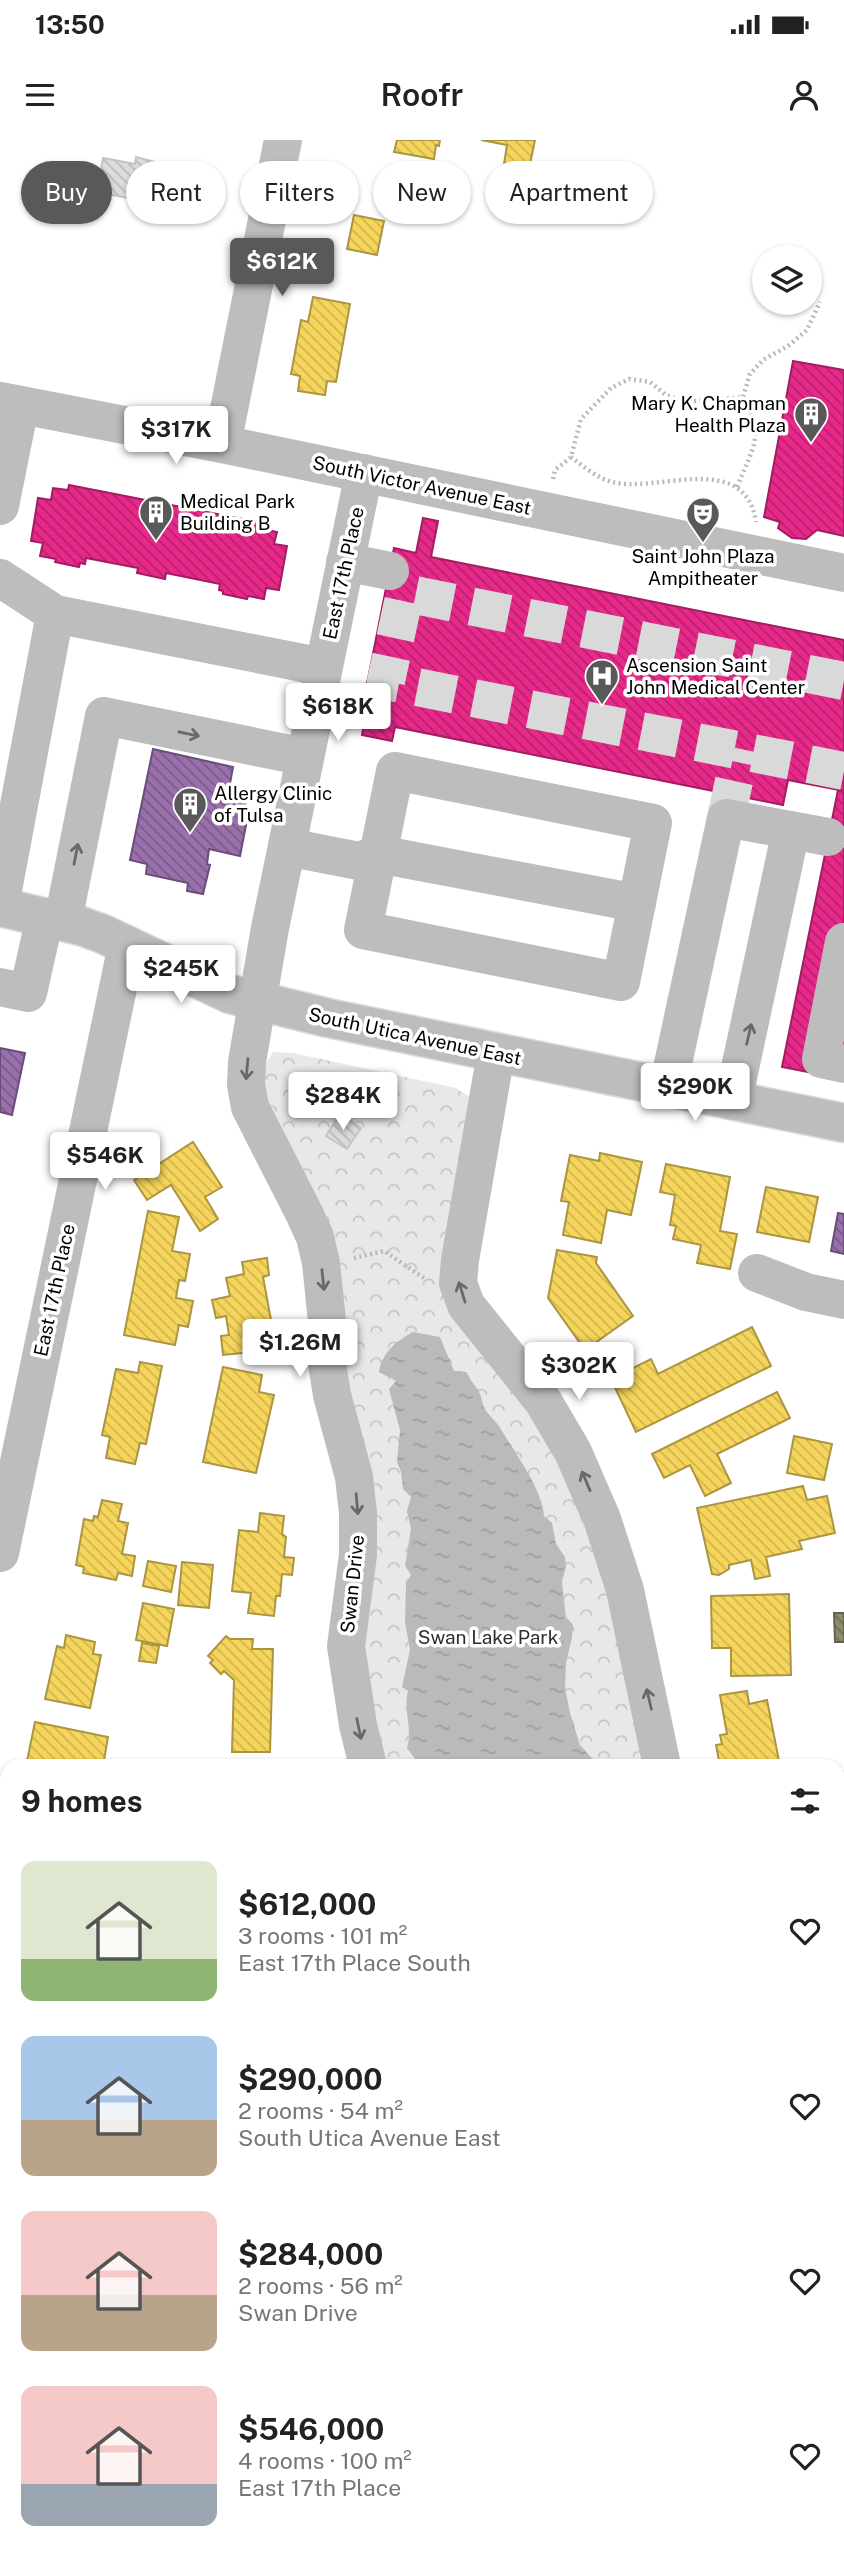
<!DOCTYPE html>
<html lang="en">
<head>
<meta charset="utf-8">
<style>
  :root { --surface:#fff; --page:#f6f6f6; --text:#222; --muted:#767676; --accent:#595959 }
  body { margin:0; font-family:"Public Sans",sans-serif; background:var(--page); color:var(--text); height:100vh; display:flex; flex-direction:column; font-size:26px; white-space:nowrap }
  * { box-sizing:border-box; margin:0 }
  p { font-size:23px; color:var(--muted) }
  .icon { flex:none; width:38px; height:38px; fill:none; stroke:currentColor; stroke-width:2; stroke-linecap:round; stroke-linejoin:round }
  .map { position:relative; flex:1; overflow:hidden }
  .side { position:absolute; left:0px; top:1619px; width:845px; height:800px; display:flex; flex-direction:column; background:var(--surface); border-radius:21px 21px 0 0; box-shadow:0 2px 5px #0004 }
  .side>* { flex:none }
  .hud { position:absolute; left:21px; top:21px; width:803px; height:63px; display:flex; gap:14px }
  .fabs { position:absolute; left:752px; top:105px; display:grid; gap:14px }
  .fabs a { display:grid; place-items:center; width:70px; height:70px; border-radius:50%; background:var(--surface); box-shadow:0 2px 5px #0004; font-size:35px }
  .price { position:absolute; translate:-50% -60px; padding:0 16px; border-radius:7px; background:#fff; color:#222; font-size:23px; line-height:46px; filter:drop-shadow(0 2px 4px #0008) }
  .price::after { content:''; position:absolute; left:50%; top:42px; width:21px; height:16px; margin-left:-10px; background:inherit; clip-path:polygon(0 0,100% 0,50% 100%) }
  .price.on { background:var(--accent); color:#fff }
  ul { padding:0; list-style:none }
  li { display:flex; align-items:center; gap:21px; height:175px; padding:0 21px }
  li span { display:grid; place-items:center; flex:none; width:196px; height:140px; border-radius:14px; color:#555 }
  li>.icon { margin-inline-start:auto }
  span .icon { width:84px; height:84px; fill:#fffc; stroke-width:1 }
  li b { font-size:30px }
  h2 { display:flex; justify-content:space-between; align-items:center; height:84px; padding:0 21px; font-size:30px }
  .pill { padding:0 24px; border-radius:32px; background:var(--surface); box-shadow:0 2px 5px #0004; font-size:24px; line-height:63px }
  .pill.on { background:var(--accent); color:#fff }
  .status { display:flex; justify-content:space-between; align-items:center; height:49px; padding:0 35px; background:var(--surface); direction:ltr }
  .status svg { height:19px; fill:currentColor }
  header { display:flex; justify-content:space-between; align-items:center; height:91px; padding:0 21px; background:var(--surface); font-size:32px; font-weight:600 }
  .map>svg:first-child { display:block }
</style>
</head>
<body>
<div class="status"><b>13:50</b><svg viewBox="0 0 49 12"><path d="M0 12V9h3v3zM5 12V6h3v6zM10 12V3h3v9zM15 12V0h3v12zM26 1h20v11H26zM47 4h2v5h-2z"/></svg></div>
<header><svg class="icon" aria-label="menu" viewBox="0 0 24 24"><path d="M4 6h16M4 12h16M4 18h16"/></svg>Roofr<svg class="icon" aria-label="person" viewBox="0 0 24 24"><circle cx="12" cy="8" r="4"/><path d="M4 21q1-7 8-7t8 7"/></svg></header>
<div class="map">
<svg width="844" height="2418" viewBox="0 0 844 2418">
  <defs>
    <pattern id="forest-crowns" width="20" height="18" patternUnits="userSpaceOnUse" patternTransform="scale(1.75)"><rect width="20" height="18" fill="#e8e8e8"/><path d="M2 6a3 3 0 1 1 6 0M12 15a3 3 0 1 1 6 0" fill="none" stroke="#c5c5c5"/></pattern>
    <pattern id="water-ripples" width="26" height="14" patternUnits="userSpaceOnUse" patternTransform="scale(1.75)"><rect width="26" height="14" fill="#bababa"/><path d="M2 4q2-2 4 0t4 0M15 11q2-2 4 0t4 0" fill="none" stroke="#9e9e9e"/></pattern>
    <pattern id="homes-back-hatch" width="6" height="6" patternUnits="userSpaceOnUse" patternTransform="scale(1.75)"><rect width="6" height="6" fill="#f6d55c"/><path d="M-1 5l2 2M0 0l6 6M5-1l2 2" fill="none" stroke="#d1b54e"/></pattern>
    <pattern id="offices-back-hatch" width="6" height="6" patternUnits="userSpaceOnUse" patternTransform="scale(1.75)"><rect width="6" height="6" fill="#9970ab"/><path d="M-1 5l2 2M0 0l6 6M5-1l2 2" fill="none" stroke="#7a5a89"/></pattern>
    <pattern id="health-back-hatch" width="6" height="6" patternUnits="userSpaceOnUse" patternTransform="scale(1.75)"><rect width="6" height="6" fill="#e7298a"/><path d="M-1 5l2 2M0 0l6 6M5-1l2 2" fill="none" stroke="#b9216e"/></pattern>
    <pattern id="industry-back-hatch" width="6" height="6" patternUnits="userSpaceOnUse" patternTransform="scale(1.75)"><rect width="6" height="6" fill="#8c8c6e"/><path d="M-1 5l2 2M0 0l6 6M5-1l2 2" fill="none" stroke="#707058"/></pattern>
    <pattern id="building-back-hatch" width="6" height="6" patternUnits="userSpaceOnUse" patternTransform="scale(1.75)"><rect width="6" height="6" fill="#dcdcdc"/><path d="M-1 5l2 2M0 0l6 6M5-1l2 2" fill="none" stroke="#bbb"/></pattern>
  </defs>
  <rect width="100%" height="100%" fill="#fff"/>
  <g fill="url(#forest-crowns)">
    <polygon points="273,912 293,913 456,948 474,960 447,1124 528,1261 593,1388 648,1626 380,1626 360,1527 371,1392 265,970 264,927"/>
    <polygon points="838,2245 844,2252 844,2324 838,2353"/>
    <polygon points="516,2412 827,2412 825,2418 505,2418"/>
  </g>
  <path fill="url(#water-ripples)" d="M 413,1192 L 440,1197 L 454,1231 L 466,1232 C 469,1240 477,1246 480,1254 C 482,1258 482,1265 485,1269 C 488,1275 495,1280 499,1286 C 513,1310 543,1350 544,1376 L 552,1383 L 556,1404 L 565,1417 L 566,1427 L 562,1441 L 563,1453 L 566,1477 L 573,1485 L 572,1497 L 566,1523 L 565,1548 L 570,1573 L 580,1605 L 599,1626 L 420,1626 L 407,1608 C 413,1589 403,1572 408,1551 L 402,1547 L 410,1510 L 405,1482 L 406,1444 L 411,1435 L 405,1426 L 411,1389 L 407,1371 L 411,1357 L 403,1349 L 401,1332 L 397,1322 L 400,1290 L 389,1249 L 396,1241 L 379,1232 C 382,1213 396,1201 413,1192 Z"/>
  <g fill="url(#homes-back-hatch)" stroke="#ac9540" stroke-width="2">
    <polygon points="397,0 440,0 439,6 436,5 434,19 394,12"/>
    <polygon points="481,0 535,0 529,29 504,24 507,5"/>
    <polygon points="354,75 384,81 377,115 347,109"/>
    <polygon points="313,157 350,164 336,242 327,241 325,255 298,251 300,236 291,234 301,180 308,182"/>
    <polygon points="193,1002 222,1047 205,1057 218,1079 200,1091 171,1045 147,1060 134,1040"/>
    <polygon points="600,1013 642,1022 631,1075 607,1070 601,1103 563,1095 569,1062 561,1061 570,1015 599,1021"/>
    <polygon points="666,1024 730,1037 720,1091 737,1094 730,1129 697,1123 701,1105 673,1099 676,1086 670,1085 675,1055 660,1052"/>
    <polygon points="766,1047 818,1057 809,1102 757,1092"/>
    <polygon points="148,1071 179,1077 172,1111 190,1114 185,1141 179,1140 176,1158 193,1161 188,1187 179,1185 175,1205 124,1195"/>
    <polygon points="557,1110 597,1117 596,1123 633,1176 585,1210 548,1158"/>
    <polygon points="267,1118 269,1135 263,1137 271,1180 250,1183 250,1188 243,1189 243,1195 250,1195 252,1212 223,1215 221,1196 229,1195 226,1176 216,1178 212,1160 230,1156 226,1138 244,1134 242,1122"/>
    <polygon points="752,1187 771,1226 636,1292 611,1239 651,1219 658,1234"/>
    <polygon points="140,1222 162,1226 146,1304 140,1303 135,1324 106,1318 110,1297 102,1295 116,1229 138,1233"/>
    <polygon points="223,1227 262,1235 259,1252 274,1255 256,1333 203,1322"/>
    <polygon points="777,1252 790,1278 717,1314 731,1343 705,1356 690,1325 664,1338 652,1314"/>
    <polygon points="794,1296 832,1304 824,1340 787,1333"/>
    <polygon points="803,1346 807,1360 827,1356 835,1393 799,1401 802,1409 766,1417 770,1436 755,1439 751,1420 729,1425 729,1429 719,1435 712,1434 697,1368"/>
    <polygon points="102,1360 122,1364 118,1381 128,1383 122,1414 135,1416 132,1436 118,1433 116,1440 83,1433 84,1427 76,1425 84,1379 93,1381 94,1376 98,1377"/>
    <polygon points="260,1373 284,1376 282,1394 286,1397 284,1417 294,1418 292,1435 282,1434 280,1456 276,1456 274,1476 248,1473 251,1453 232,1451 239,1390 258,1392"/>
    <polygon points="148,1421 176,1426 171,1452 143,1446"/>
    <polygon points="182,1422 213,1425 209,1468 178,1465"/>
    <polygon points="789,1454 791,1535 731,1536 731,1508 712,1508 711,1456"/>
    <polygon points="143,1463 174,1469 167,1506 136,1500"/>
    <polygon points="66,1495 95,1502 93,1514 101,1515 90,1568 45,1559 57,1506 64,1508"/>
    <polygon points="226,1496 230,1499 253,1499 252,1509 273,1509 270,1612 232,1612 234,1540 224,1531 221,1534 210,1523 213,1520 208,1516"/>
    <polygon points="142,1503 159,1506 156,1523 139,1521"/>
    <polygon points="747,1551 749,1564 767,1560 780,1626 720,1626 716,1605 722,1604 720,1595 727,1594 720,1555"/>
    <polygon points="35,1582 108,1597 103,1626 26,1626"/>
    <polygon points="838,1773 844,1774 844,1808 838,1807"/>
    <polygon points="0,1814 7,1816 7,1851 0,1849"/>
    <polygon points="839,1836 844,1837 844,1879 838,1878"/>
    <polygon points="2,1889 7,1890 7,1949 0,1947 4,1918 0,1917"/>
    <polygon points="3,1967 7,1968 7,2044 0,2042 0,1982"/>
    <polygon points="838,2026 844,2035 844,2045 838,2049"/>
    <polygon points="0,2122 7,2123 7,2143 0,2177"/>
    <polygon points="14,2412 50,2412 49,2418 13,2418"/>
  </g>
  <g fill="url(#offices-back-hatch)" stroke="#6b4e78" stroke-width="2">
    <polygon points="153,609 233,627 229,649 248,652 242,679 247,680 240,716 209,709 207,724 210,725 203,754 187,751 188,743 146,734 147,724 130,720"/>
    <polygon points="0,908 25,913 12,975 0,972"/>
    <polygon points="838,1073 844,1074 844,1114 831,1111"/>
  </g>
  <g fill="url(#health-back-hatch)" stroke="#a21d61" stroke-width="2">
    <polygon points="793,221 844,230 844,396 817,390 806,399 792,398 778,388 780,382 764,377"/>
    <polygon points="69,345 263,383 262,389 277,392 274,404 287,406 279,450 266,448 264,459 248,456 247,459 223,454 223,451 219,450 220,444 166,433 165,439 137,433 138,428 86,418 85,424 80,423 79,427 55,422 56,419 40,416 43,403 31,401 38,358 51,360 53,348 68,350"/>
    <polygon points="423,378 438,381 431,417 844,500 844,651 788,640 783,665 395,587 392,601 362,595 365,580 360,579 394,408 416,413"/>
    <polygon points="838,650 844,651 844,939 782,927"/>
  </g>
  <g fill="url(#industry-back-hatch)" stroke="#62624d" stroke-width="2">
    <polygon points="834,1473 844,1473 844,1502 835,1502"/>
    <polygon points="839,1922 844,1923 844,1999 838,1998"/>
  </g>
  <g fill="url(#building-back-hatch)" stroke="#c4c4c4" stroke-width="2">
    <polygon points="136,17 170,26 171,23 197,28 189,70 97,52 103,18 135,24"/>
    <polygon points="340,974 361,988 347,1009 326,996"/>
  </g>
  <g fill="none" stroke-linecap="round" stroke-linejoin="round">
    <g stroke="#d9d9d9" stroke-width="38" stroke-dasharray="38 19" stroke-linecap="butt">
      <polyline points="844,541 405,453 386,541 844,631"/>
      <polyline points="726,678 741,609"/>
    </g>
    <g stroke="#dbdbdb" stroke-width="41">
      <polyline id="major" points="0,767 81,786 103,794 230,854 328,878 844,983"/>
    </g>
    <g stroke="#b8b8b8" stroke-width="4.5" stroke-dasharray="2 3.5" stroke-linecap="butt">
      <path d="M 571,317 C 583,326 597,338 612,342 C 656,354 745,309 756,382"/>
      <polyline points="553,339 555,330 571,317 581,279 611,248 629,239 650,242 666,255 686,262 743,257 750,234 763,220 788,206 807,190 820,162"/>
      <path d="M 737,347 C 752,309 766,297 743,257"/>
      <polyline points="354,1118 384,1111 424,1138"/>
    </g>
    <g stroke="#bdbdbd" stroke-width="38">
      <polyline points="0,261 222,304 844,433"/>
      <polyline points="222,304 283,0"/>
      <polyline points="364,333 270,788 247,922 246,945 250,967 304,1073 315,1097 321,1123 327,1181 326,1217 332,1255 354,1337 358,1373 358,1415 346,1506 358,1585 368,1626"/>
      <polyline points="0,366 20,266"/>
      <polyline points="345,422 390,431"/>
      <polyline points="0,438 55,474 323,527"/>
      <polygon points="395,631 653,683 621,842 363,790"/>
      <polyline points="287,707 359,721 378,714 637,763"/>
      <polyline points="0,766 55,474"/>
      <polyline points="63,781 104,576 305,617"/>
      <polyline points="844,802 821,919 844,924"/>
      <polyline points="0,847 28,853 45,777"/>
      <polyline points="496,913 460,1120 458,1143 466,1165 543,1261 573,1312 602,1379 625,1450 662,1626"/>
      <polyline points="668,947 726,678 828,697"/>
      <polyline points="733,961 791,690"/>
      <polyline points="757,1133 806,1152 844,1160"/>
      <polyline points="0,1413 127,805"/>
      <polyline points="838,2194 844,2195"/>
      <polyline points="0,2306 7,2307"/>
    </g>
    <use href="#major" stroke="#bdbdbd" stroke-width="38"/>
  </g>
  <defs><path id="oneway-shaft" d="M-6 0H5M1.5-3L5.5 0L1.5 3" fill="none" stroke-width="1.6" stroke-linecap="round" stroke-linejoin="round" transform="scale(1.75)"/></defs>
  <g stroke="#686868">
    <use href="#oneway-shaft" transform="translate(189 594) rotate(12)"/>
    <use href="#oneway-shaft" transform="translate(76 714) rotate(-79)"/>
    <use href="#oneway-shaft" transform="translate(749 894) rotate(-77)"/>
    <use href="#oneway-shaft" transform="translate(247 929) rotate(95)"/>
    <use href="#oneway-shaft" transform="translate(323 1140) rotate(84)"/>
    <use href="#oneway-shaft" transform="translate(462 1152) rotate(-107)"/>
    <use href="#oneway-shaft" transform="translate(586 1341) rotate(-113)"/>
    <use href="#oneway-shaft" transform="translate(357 1364) rotate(85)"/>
    <use href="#oneway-shaft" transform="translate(649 1559) rotate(-103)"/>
    <use href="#oneway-shaft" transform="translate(359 1589) rotate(78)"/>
  </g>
  <defs>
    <g id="building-pin" transform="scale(1.75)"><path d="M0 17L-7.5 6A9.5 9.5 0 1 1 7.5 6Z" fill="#595959" stroke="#fff"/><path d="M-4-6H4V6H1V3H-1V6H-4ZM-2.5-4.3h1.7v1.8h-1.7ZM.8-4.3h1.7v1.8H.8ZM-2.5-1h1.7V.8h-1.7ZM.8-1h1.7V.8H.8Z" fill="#fff"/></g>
    <g id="theatre-pin" transform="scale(1.75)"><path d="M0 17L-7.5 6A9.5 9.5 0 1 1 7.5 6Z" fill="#595959" stroke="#fff"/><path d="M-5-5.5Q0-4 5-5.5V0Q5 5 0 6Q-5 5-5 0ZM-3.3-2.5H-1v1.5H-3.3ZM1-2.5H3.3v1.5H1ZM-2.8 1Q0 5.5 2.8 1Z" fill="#fff"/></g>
    <g id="hospital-pin" transform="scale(1.75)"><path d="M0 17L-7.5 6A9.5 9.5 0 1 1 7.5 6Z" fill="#595959" stroke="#fff"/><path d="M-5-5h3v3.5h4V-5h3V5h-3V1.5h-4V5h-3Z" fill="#fff"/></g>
  </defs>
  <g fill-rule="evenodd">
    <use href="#building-pin" x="811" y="274"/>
    <use href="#building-pin" x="156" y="372"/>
    <use href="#theatre-pin" x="703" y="374"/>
    <use href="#hospital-pin" x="602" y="536"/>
    <use href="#building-pin" x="190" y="664"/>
  </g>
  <g text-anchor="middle" stroke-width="7" stroke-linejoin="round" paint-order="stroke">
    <g font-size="19" fill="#000" stroke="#fff" text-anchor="start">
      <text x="786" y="270" text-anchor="end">Mary K. Chapman<tspan x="786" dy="22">Health Plaza</tspan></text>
      <text x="180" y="368">Medical Park<tspan x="180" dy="22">Building B</tspan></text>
      <text x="703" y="423" text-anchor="middle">Saint John Plaza<tspan x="703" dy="22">Ampitheater</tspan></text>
      <text x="626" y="532">Ascension Saint<tspan x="626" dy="22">John Medical Center</tspan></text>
      <text x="214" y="660">Allergy Clinic<tspan x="214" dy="22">of Tulsa</tspan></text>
    </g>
    <g font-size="19" fill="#000" stroke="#fff">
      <text transform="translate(422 345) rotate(12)" y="7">South Victor Avenue East</text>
      <text transform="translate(343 433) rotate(-78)" y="7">East 17th Place</text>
      <text transform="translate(415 896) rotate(12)" y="7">South Utica Avenue East</text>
      <text transform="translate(54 1150) rotate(-78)" y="7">East 17th Place</text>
      <text transform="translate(352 1444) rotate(-84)" y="7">Swan Drive</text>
    </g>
    <g font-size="19" fill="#2d2d2d" stroke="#fff">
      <text x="488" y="1504">Swan Lake Park</text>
    </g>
  </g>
</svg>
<div class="fabs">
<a><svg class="icon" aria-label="layers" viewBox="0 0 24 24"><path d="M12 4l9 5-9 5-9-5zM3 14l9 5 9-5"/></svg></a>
</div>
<b class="price on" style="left:282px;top:158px">$612K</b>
<b class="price" style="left:176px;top:326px">$317K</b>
<b class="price" style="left:338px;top:603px">$618K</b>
<b class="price" style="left:181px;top:865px">$245K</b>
<b class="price" style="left:695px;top:983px">$290K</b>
<b class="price" style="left:343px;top:992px">$284K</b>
<b class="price" style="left:105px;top:1052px">$546K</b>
<b class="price" style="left:300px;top:1239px">$1.26M</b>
<b class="price" style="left:579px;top:1262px">$302K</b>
<div class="hud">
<a class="pill on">Buy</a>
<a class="pill">Rent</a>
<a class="pill">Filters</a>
<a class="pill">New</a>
<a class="pill">Apartment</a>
</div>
<section class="side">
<h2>9 homes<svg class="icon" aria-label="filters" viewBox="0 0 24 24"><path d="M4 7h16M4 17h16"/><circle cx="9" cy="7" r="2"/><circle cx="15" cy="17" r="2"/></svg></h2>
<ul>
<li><span style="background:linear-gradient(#dfe7d0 70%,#8fb573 0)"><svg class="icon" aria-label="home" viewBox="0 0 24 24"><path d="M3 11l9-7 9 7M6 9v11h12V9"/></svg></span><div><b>$612,000</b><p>3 rooms · 101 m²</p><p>East 17th Place South</p></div><svg class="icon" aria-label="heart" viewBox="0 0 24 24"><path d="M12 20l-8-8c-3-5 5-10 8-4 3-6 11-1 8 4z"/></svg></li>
<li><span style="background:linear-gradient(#a9c7e8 60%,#b9a48a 0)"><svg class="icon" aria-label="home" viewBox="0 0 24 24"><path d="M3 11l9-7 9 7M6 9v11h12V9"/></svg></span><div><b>$290,000</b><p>2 rooms · 54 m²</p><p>South Utica Avenue East</p></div><svg class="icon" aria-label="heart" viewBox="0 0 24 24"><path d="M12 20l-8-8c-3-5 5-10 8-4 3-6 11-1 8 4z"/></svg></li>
<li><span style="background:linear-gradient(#f6c9c9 60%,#b9a48a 0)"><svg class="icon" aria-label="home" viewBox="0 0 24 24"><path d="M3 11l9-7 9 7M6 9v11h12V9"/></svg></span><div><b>$284,000</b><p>2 rooms · 56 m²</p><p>Swan Drive</p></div><svg class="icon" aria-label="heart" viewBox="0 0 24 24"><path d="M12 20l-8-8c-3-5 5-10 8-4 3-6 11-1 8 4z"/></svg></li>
<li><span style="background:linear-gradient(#f6c9c9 70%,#9aa5b1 0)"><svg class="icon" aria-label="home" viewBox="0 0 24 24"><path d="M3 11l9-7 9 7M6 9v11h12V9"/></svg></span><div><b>$546,000</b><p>4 rooms · 100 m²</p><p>East 17th Place</p></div><svg class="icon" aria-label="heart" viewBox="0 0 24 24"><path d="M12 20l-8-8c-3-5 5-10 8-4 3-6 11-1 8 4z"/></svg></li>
</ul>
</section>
</div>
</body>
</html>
